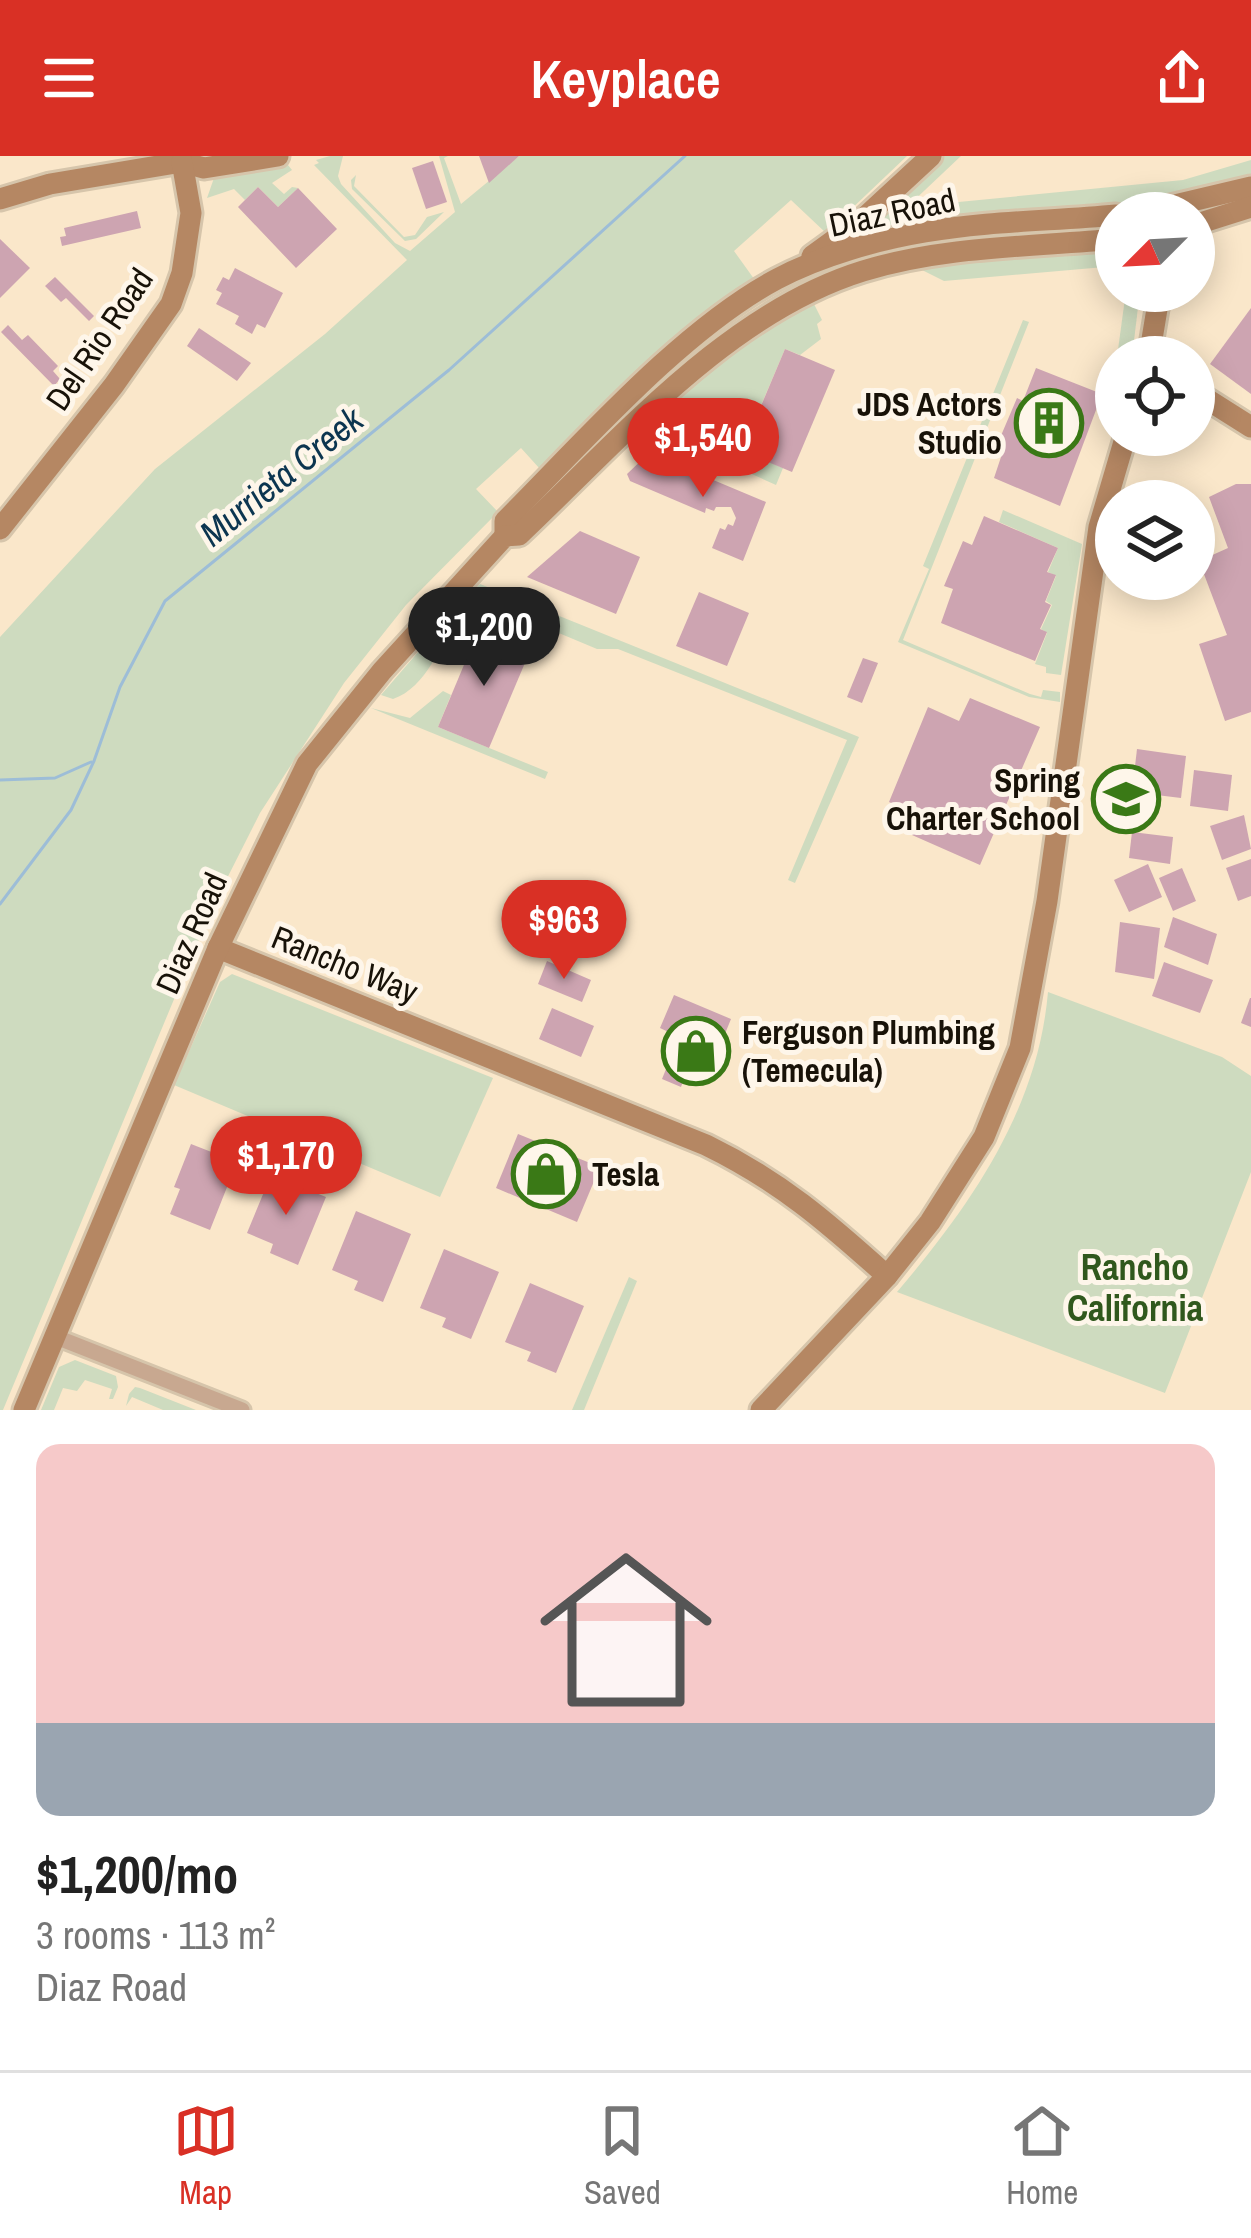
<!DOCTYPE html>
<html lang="en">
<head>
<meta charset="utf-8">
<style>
  :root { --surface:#fff; --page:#f6f6f6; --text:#222; --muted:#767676; --line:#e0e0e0; --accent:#d93025 }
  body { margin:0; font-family:"Archivo Narrow",sans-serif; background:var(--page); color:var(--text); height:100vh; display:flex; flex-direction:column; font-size:45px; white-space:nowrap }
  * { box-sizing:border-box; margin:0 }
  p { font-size:39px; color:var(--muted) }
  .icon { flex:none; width:66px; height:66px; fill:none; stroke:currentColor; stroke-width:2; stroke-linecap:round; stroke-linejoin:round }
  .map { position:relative; height:1254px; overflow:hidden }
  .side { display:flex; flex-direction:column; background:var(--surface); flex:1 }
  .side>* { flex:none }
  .needle { width:78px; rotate:246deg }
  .controls { position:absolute; left:1095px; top:36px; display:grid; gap:24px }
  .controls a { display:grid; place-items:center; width:120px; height:120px; border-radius:50%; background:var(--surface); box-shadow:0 6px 30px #0003; font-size:60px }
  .price { position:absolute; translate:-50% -102px; padding:0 27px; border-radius:42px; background:var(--accent); color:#fff; font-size:39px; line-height:78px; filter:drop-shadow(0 3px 6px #0008) }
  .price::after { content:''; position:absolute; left:50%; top:72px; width:36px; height:27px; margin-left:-18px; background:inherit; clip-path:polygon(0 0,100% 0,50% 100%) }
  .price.active { background:#222; color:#fff }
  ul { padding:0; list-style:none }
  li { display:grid; align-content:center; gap:24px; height:636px; padding:0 36px }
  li+li { border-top:3px solid var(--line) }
  li span { display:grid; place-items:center; height:372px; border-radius:24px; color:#555 }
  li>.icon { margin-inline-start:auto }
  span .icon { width:216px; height:216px; fill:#fffc; stroke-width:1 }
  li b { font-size:51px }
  header { display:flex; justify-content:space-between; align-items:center; height:156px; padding:0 36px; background:var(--accent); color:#fff; font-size:54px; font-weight:600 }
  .dock { display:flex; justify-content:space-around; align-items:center; height:168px; border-top:3px solid var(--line); background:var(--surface); font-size:33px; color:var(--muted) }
  .dock a { display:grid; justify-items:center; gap:6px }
  .dock .active { color:var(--accent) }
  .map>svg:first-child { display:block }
</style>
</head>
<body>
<header><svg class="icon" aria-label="menu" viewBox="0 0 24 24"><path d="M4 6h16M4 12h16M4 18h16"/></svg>Keyplace<svg class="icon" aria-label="share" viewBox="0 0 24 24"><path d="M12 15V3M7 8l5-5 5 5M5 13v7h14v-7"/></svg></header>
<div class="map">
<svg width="1251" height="1254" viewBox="0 0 1251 1254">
  <rect width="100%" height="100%" fill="#fae7ca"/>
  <g fill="#cedbbf">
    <polygon points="330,0 343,0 338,20 341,28 395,87 410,95 455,56 439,0 448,0 444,2 461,48 519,0 907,0 826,77 791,44 734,95 757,127 669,190 540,313 521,292 476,333 498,356 406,449 344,527 260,657 212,752 3,1254 0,1254 0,481 155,313 325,178 407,104 314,9 319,7 316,4"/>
    <polygon points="939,0 961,0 907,51 1183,24 1251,4 1251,20 1133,48 866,77 865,71"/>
    <polygon points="288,9 292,14 272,27 284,38 292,31 298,32 278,51 258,31 245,44 234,33 207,42 214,22"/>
    <polygon points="356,19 354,30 404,81 415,79 427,61 444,56 416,83 405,85 352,33 351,24"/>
    <polygon points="1116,92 1116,110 944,125 918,112"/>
    <polygon points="1126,135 1140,135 1132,201 1117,201"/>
    <polygon points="813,146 822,164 817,168 821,183 800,199 785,193 742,294 783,312 776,329 714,301 723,272 729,272 731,260 700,248 691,274 702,281 699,291 688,295 662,271 664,255 722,201 762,173"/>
    <polygon points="1023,164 1029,166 903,484 1030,538 1041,541 1043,534 1060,536 1060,546 1029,541 898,486 929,413 923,410"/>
    <polygon points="1003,354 1082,388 1061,519 1046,517 1046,511 1035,508 1047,477 1041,473 1052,449 1046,445 1056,420 1048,416 1058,392 999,366"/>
    <polygon points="480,428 859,581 795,727 788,724 847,584 618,493 597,493 480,444 469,437"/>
    <path d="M 456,452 L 457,458 C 443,487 426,532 393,543 L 381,539 Z"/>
    <polygon points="443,535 451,539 438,571 548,616 545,623 371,552 410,562"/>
    <polygon points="232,818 493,922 440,1041 174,929 220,826"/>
    <path d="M 1048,836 L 1222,901 L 1251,920 L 1251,1016 L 1165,1237 L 897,1136 C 971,1049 1038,953 1048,836 Z"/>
    <polygon points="629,1121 637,1125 584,1254 572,1254"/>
    <polygon points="75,1204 116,1220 118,1231 113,1243 109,1243 112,1233 85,1224 77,1235 63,1232 54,1254 41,1254 59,1211"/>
    <polygon points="135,1231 140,1232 196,1254 163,1254 132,1241 126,1250 129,1238"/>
  </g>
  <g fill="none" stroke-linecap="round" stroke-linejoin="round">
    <g stroke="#9dbdd7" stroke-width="3">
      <polyline points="0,624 55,622 91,606"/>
      <polyline points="0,748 71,654 94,605 120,531 165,445 449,214 685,0"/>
    </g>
  </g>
  <g fill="#cda4b1">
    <polygon points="479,0 519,0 489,27"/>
    <polygon points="433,5 447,46 426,53 412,12"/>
    <polygon points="258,31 278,51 298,32 337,73 296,112 238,51"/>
    <polygon points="137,55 141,72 62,90 60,81 66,80 64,72"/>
    <polygon points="0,83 30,112 0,142"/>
    <polygon points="235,112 283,137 265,172 257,168 252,178 235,168 239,160 216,148 222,137 216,134 223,121 229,124"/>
    <polygon points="55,121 94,160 89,165 66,142 61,146 45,130"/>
    <polygon points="1251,152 1251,238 1210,208"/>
    <polygon points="8,169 22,184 28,179 58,210 53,215 60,223 54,230 1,176"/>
    <polygon points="199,172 251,207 237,225 187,190"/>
    <polygon points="94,185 102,191 87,212 78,206"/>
    <polygon points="785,193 835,214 792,316 742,295"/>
    <polygon points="1036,212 1102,238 1060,350 994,322 1004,292 997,289 1017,242 1023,245"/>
    <polygon points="649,297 766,346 743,405 712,392 720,372 725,374 728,368 733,370 736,362 731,351 716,351 714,355 706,352 705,357 630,325 627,318"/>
    <polygon points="1236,328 1251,328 1251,556 1225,565 1199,488 1227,479 1199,405 1228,392 1209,341"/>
    <polygon points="984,360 1058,392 1047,416 1056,419 1045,446 1051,449 1040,473 1047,476 1035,505 941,467 953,433 944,430 963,385 972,389"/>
    <polygon points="580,375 640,401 616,458 527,421"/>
    <polygon points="699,436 749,457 727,510 676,490"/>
    <polygon points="479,473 530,495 489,592 438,571"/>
    <polygon points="863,502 878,507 862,547 847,541"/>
    <polygon points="970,542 1040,571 980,709 912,679 921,660 889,646 928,551 959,565"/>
    <polygon points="1137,593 1186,600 1181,642 1132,636"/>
    <polygon points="1194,614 1232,619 1228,655 1190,650"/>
    <polygon points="1244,659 1251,693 1222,704 1210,670"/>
    <polygon points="1132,676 1173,681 1170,708 1129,702"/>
    <polygon points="1251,703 1251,740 1238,745 1226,712"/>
    <polygon points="1148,708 1162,741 1129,756 1114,724"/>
    <polygon points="1182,712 1196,745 1173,755 1159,722"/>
    <polygon points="1173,761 1217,778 1208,809 1164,791"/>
    <polygon points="1120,766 1160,772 1154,823 1115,816"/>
    <polygon points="547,805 591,824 582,846 538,828"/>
    <polygon points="1164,806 1213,824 1200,857 1152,840"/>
    <polygon points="674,839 731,863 709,917 689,908 681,931 662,923 679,881 660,872"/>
    <polygon points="1250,842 1251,842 1251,871 1241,867"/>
    <polygon points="552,852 594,870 581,901 539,883"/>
    <polygon points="518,978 600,1011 577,1066 496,1032"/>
    <polygon points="191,988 237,1006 210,1074 170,1058 180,1033 174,1031"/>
    <polygon points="271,1019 326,1041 298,1109 270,1097 273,1088 247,1077"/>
    <polygon points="356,1055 411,1078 383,1146 354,1134 358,1125 332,1114"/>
    <polygon points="444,1093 499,1116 471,1183 442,1171 446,1162 420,1152"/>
    <polygon points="530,1127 584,1150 556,1217 527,1205 531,1196 505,1186"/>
  </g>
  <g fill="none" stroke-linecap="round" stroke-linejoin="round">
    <g stroke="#d6c5ab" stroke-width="21">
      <polyline id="street" points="56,1181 242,1254"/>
    </g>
    <g stroke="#d6c5ab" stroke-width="27">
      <g id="secondary">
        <polyline points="0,43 50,28 182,6 204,12 278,0"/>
        <polyline points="1141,57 1251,31"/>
        <polyline points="1194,69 1251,51"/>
        <polyline points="812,100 863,63 931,0"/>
        <polyline points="1149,201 1160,135"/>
        <polyline points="1194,235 1251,271"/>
        <polyline points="0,373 114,229 171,148 182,117 191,57 182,6"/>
        <path d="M 505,380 L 505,365 C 582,288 681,174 777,123 C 820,100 877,84 925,76 C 987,65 1053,65 1116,59"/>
        <path d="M 218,792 L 706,989 C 780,1025 827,1066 887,1120"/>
        <path d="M 24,1254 L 218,792 L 307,608 L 382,515 L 505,380 L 519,379 C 620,284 727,157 863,115 C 944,90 1032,91 1116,83"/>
        <polyline points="761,1254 887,1120 930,1066 984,981 1020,892 1047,745 1099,371 1126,279"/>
      </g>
    </g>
    <use href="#street" stroke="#c8a890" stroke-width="15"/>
    <use href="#secondary" stroke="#b58763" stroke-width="21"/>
  </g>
  <defs>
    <g id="building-ring" transform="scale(3.45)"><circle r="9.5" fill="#fef6ea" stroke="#3a7916" stroke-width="1.5"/><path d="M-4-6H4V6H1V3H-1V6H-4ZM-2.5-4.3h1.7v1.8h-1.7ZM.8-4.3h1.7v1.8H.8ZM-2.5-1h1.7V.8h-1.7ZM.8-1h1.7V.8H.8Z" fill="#3a7916"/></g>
    <g id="school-ring" transform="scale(3.45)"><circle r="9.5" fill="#fef6ea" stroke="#3a7916" stroke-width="1.5"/><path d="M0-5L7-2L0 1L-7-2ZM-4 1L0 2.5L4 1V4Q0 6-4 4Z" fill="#3a7916"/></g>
    <g id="shop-ring" transform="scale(3.45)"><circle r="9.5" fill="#fef6ea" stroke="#3a7916" stroke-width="1.5"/><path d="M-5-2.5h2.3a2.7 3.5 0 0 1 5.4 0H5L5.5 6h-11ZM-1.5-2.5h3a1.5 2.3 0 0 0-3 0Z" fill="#3a7916"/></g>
  </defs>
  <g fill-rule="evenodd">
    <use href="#building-ring" x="1049" y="267"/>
    <use href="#school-ring" x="1126" y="643"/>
    <use href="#shop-ring" x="696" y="895"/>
    <use href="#shop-ring" x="546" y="1018"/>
  </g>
  <g text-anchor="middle" stroke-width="10" stroke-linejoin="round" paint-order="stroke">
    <g font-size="33" fill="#181208" stroke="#fef6ea">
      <text transform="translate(892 56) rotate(-12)" y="12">Diaz Road</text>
      <text transform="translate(99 183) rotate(-56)" y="12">Del Rio Road</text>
      <text transform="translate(191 777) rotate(-66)" y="12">Diaz Road</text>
      <text transform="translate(345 808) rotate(22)" y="12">Rancho Way</text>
    </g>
    <g font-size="33" font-weight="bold" fill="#181208" stroke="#fef6ea" text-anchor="end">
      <text x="1002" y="260">JDS Actors<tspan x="1002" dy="38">Studio</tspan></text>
      <text x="1080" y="636">Spring<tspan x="1080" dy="38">Charter School</tspan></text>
      <text x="742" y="888" text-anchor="start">Ferguson Plumbing<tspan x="742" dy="38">(Temecula)</tspan></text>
      <text x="592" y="1030" text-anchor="start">Tesla</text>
    </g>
    <g font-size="36" font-style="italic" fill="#0c3550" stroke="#fef6ea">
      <text transform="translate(281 320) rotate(-39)" y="13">Murrieta Creek</text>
    </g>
    <g font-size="36" font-weight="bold" fill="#30581d" stroke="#fef6ea">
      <text x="1135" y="1124">Rancho<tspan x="1135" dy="41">California</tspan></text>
    </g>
  </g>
</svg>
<div class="controls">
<a><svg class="needle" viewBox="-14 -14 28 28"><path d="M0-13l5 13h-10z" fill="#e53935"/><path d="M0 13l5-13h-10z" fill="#767676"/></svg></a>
<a><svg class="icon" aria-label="locate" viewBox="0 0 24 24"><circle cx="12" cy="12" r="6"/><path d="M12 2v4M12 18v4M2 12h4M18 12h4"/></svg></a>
<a><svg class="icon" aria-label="layers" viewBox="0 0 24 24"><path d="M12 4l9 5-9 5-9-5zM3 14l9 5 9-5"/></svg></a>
</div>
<b class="price" style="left:703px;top:344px">$1,540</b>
<b class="price active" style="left:484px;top:533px">$1,200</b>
<b class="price" style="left:564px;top:826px">$963</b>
<b class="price" style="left:286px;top:1062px">$1,170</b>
</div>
<section class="side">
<ul>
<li><span style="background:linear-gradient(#f6c9c9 75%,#9aa5b1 0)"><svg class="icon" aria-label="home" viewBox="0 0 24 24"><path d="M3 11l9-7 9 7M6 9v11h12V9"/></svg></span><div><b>$1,200/mo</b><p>3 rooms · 113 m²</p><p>Diaz Road</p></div></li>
</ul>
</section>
<nav class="dock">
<a class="active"><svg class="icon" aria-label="map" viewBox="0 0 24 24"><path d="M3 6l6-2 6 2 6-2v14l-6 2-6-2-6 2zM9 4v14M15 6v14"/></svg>Map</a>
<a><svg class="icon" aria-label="saved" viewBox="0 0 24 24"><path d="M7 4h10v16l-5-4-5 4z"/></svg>Saved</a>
<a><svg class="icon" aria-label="home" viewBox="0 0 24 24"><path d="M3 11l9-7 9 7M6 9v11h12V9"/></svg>Home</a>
</nav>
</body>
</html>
